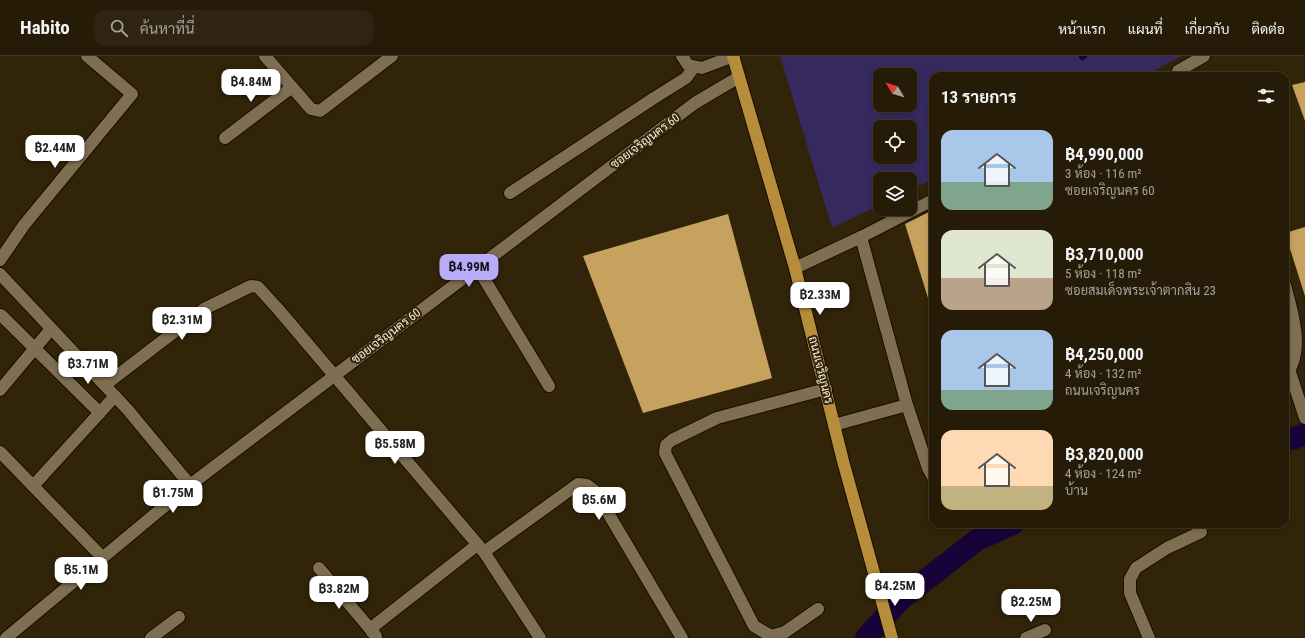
<!DOCTYPE html>
<html lang="th">
<head>
<meta charset="utf-8">
<style>
  :root { --surface:#261b07; --page:#2e2411; --text:#f1f3f6; --muted:#a4a19b; --line:#423928; --accent:#b8abf7 }
  body { margin:0; font-family:"Roboto Condensed",Sarabun,sans-serif; background:var(--page); color:var(--text); height:100vh; display:flex; flex-direction:column; font-size:15px; white-space:nowrap }
  * { box-sizing:border-box; margin:0 }
  p { font-size:13px; color:var(--muted) }
  .icon { flex:none; width:22px; height:22px; fill:none; stroke:currentColor; stroke-width:2; stroke-linecap:round; stroke-linejoin:round }
  .map { position:relative; flex:1; overflow:hidden }
  .side { position:absolute; left:929px; top:16px; width:360px; height:456px; display:flex; flex-direction:column; background:var(--surface); border-radius:12px; box-shadow:0 2px 6px #0003,0 0 0 1px var(--line) }
  .side>* { flex:none }
  .needle { width:26px; rotate:308deg }
  .buttons { position:absolute; left:873px; top:12px; display:grid; gap:8px }
  .buttons a { display:grid; place-items:center; width:44px; height:44px; border-radius:8px; background:var(--surface); box-shadow:0 2px 6px #0003,0 0 0 1px var(--line); font-size:20px }
  .price { position:absolute; translate:-50% -34px; padding:0 9px; border-radius:8px; background:#fff; color:#222; font-size:13px; line-height:26px; filter:drop-shadow(0 1px 2px #0008) }
  .price::after { content:''; position:absolute; left:50%; top:24px; width:12px; height:9px; margin-left:-6px; background:inherit; clip-path:polygon(0 0,100% 0,50% 100%) }
  .price.current { background:var(--accent); color:#111 }
  ul { padding:0; list-style:none }
  li { display:flex; align-items:center; gap:12px; height:100px; padding:0 12px }
  li span { display:grid; place-items:center; flex:none; width:112px; height:80px; border-radius:12px; color:#555 }
  li>.icon { margin-inline-start:auto }
  span .icon { width:48px; height:48px; fill:#fffc; stroke-width:1 }
  li b { font-size:17px }
  h2 { display:flex; justify-content:space-between; align-items:center; height:48px; padding:0 12px; font-size:17px }
  header { display:flex; align-items:center; gap:24px; box-sizing:border-box; height:56px; padding:0 20px; background:var(--surface); border-bottom:1px solid var(--line) }
  header strong { font-size:19px }
  nav { display:flex; gap:22px; margin-inline-start:auto; font-size:14px }
  .search { width:280px; height:36px; background:var(--page); display:flex; align-items:center; gap:10px; box-sizing:border-box; padding:0 14px; border-radius:12px; color:var(--muted); font-size:15px }
  .map>svg:first-child { display:block }
</style>
</head>
<body>
<header>
<strong>Habito</strong>
<div class="search"><svg class="icon" aria-label="search" viewBox="0 0 24 24"><circle cx="10" cy="10" r="6"/><path d="M15 15l6 6"/></svg>ค้นหาที่นี่</div>
<nav><a>หน้าแรก</a><a>แผนที่</a><a>เกี่ยวกับ</a><a>ติดต่อ</a></nav>
</header>
<div class="map">
<svg width="1305" height="582" viewBox="0 0 1305 582">
  <rect width="100%" height="100%" fill="#322409"/>
  <path fill="#36295d" fill-rule="evenodd" d="M 780,0 L 1181,0 L 1145,20 L 933,20 L 933,123 L 910,134 L 910,123 L 880,123 L 880,149 L 832,172 ZM 880,19 L 910,19 L 910,49 L 880,49 ZM 880,71 L 910,71 L 910,101 L 880,101 Z"/>
  <g fill="none" stroke-linecap="round" stroke-linejoin="round">
    <polyline stroke="#170339" stroke-width="6" points="1082,1 1084,0"/>
    <g stroke="#170339" stroke-width="22">
      <polyline points="1285,383 1295,382 1305,378"/>
      <polyline points="866,582 900,544 977,484 1013,468"/>
    </g>
  </g>
  <g fill="#c7a25f">
    <polygon points="1305,26 1305,65 1292,29"/>
    <polygon points="933,154 933,258 905,168"/>
    <polygon points="728,158 772,322 643,357 583,200"/>
    <polygon points="1305,171 1305,240 1285,177"/>
  </g>
  <g fill="none" stroke-linecap="round" stroke-linejoin="round">
    <g stroke="#1a0d00" stroke-width="14">
      <g id="minor">
        <polyline points="265,0 311,53 320,55 392,0"/>
        <polyline points="682,0 688,9 702,12 734,0"/>
        <polyline points="1178,15 1204,0"/>
        <polyline points="225,82 292,31"/>
        <polyline points="510,137 654,42 686,22 694,11"/>
        <polyline points="861,181 907,349 928,412 933,421"/>
        <polyline points="0,204 24,169 132,38 87,0"/>
        <polyline points="477,211 549,330"/>
        <polyline points="795,212 861,181 933,144"/>
        <polyline points="0,218 128,354 190,429"/>
        <path d="M 1285,229 C 1293,259 1305,296 1285,320"/>
        <polyline points="1,259 100,357"/>
        <polyline points="1290,316 1305,362"/>
        <polyline points="105,329 204,253 251,230 258,231 278,253 484,496 540,582"/>
        <polyline points="0,334 51,273"/>
        <polyline points="834,369 907,349"/>
        <polyline points="0,396 102,501"/>
        <polyline points="33,430 115,340"/>
        <polyline points="484,496 578,428 587,429 595,435 682,582"/>
        <polyline points="319,512 376,580"/>
        <polyline points="818,553 785,576 771,580 754,570 665,397 666,389 672,384 717,362 826,333"/>
        <polyline points="372,576 375,569 477,489"/>
        <polyline points="6,582 190,429 695,47 739,21"/>
        <polyline points="151,582 179,561"/>
        <polyline points="1026,582 1045,574"/>
        <polyline points="1149,582 1130,537 1130,523 1136,512 1167,492 1201,476"/>
      </g>
    </g>
    <g stroke="#1a0d00" stroke-width="14">
      <polyline id="major" points="733,0 795,212 843,405 892,582"/>
    </g>
    <use href="#minor" stroke="#7f6f52" stroke-width="12"/>
    <use href="#major" stroke="#b68e3b" stroke-width="12"/>
  </g>
  <g text-anchor="middle" stroke-width="4" stroke-linejoin="round" paint-order="stroke">
    <g font-size="12" fill="#f6eddd" stroke="#322409">
      <text transform="translate(645 85) rotate(-37)" y="4">ซอยเจริญนคร 60</text>
      <text transform="translate(386 280) rotate(-37)" y="4">ซอยเจริญนคร 60</text>
      <text transform="translate(821 314) rotate(76)" y="4">ถนนเจริญนคร</text>
    </g>
  </g>
</svg>
<div class="buttons">
<a><svg class="needle" viewBox="-14 -14 28 28"><path d="M0-13l5 13h-10z" fill="#e53935"/><path d="M0 13l5-13h-10z" fill="#a4a19b"/></svg></a>
<a><svg class="icon" aria-label="locate" viewBox="0 0 24 24"><circle cx="12" cy="12" r="6"/><path d="M12 2v4M12 18v4M2 12h4M18 12h4"/></svg></a>
<a><svg class="icon" aria-label="layers" viewBox="0 0 24 24"><path d="M12 4l9 5-9 5-9-5zM3 14l9 5 9-5"/></svg></a>
</div>
<b class="price" style="left:251px;top:47px">฿4.84M</b>
<b class="price" style="left:55px;top:113px">฿2.44M</b>
<b class="price current" style="left:469px;top:232px">฿4.99M</b>
<b class="price" style="left:820px;top:260px">฿2.33M</b>
<b class="price" style="left:182px;top:285px">฿2.31M</b>
<b class="price" style="left:88px;top:329px">฿3.71M</b>
<b class="price" style="left:395px;top:409px">฿5.58M</b>
<b class="price" style="left:173px;top:458px">฿1.75M</b>
<b class="price" style="left:599px;top:465px">฿5.6M</b>
<b class="price" style="left:81px;top:535px">฿5.1M</b>
<b class="price" style="left:895px;top:551px">฿4.25M</b>
<b class="price" style="left:339px;top:554px">฿3.82M</b>
<b class="price" style="left:1031px;top:567px">฿2.25M</b>
<section class="side">
<h2>13 รายการ<svg class="icon" aria-label="filters" viewBox="0 0 24 24"><path d="M4 7h16M4 17h16"/><circle cx="9" cy="7" r="2"/><circle cx="15" cy="17" r="2"/></svg></h2>
<ul>
<li><span style="background:linear-gradient(#a9c7e8 65%,#7fa58c 0)"><svg class="icon" aria-label="home" viewBox="0 0 24 24"><path d="M3 11l9-7 9 7M6 9v11h12V9"/></svg></span><div><b>฿4,990,000</b><p>3 ห้อง · 116 m²</p><p>ซอยเจริญนคร 60</p></div></li>
<li><span style="background:linear-gradient(#dfe7d0 60%,#b9a48a 0)"><svg class="icon" aria-label="home" viewBox="0 0 24 24"><path d="M3 11l9-7 9 7M6 9v11h12V9"/></svg></span><div><b>฿3,710,000</b><p>5 ห้อง · 118 m²</p><p>ซอยสมเด็จพระเจ้าตากสิน 23</p></div></li>
<li><span style="background:linear-gradient(#a9c7e8 75%,#7fa58c 0)"><svg class="icon" aria-label="home" viewBox="0 0 24 24"><path d="M3 11l9-7 9 7M6 9v11h12V9"/></svg></span><div><b>฿4,250,000</b><p>4 ห้อง · 132 m²</p><p>ถนนเจริญนคร</p></div></li>
<li><span style="background:linear-gradient(#ffd9b3 70%,#c2b280 0)"><svg class="icon" aria-label="home" viewBox="0 0 24 24"><path d="M3 11l9-7 9 7M6 9v11h12V9"/></svg></span><div><b>฿3,820,000</b><p>4 ห้อง · 124 m²</p><p>บ้าน</p></div></li>
</ul>
</section>
</div>
</body>
</html>
